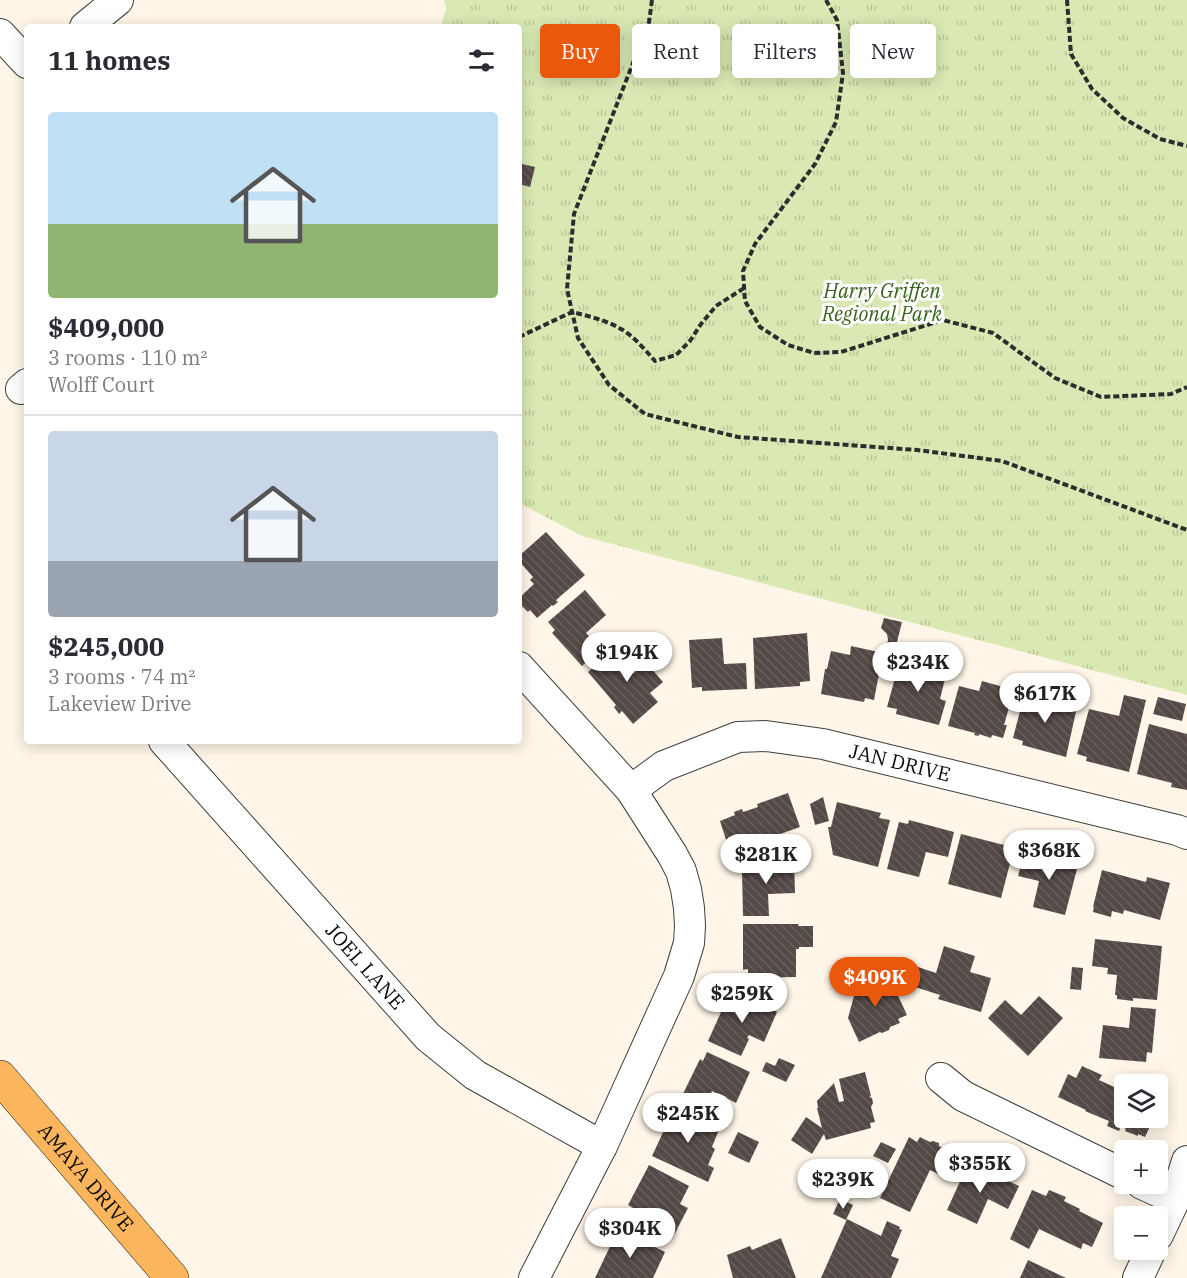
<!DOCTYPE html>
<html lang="en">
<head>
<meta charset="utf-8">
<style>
  :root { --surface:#fff; --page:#f2f2f3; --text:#2b2b33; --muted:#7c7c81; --line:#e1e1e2; --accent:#ea580c }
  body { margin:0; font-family:"IBM Plex Serif",serif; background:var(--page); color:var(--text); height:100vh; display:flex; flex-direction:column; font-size:22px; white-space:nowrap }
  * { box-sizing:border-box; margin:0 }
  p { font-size:20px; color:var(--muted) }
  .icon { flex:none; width:33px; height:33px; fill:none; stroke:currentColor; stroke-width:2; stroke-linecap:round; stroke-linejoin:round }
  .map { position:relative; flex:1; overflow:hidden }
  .drawer { position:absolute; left:24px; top:24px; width:498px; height:720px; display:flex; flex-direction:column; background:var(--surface); border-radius:6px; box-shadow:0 3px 15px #0003 }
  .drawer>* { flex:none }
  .top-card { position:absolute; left:540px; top:24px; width:556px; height:54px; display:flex; gap:12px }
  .controls { position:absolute; left:1114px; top:1074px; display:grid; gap:12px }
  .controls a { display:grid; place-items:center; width:54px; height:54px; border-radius:6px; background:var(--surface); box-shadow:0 3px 15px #0003; font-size:30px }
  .price { position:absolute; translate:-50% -51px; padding:0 14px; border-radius:21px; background:#fff; color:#222; font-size:20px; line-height:39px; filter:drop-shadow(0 2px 3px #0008) }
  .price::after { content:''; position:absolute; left:50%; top:36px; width:18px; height:14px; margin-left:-9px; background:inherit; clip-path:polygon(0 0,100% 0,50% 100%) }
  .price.selected { background:var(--accent); color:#fff }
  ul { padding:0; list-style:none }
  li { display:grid; align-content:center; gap:12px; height:318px; padding:0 24px }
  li+li { border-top:2px solid var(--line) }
  li span { display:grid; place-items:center; height:186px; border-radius:6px; color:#555 }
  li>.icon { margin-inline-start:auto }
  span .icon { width:108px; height:108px; fill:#fffc; stroke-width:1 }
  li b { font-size:26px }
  h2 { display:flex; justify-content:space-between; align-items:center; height:72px; padding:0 24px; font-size:26px }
  .chip { padding:0 21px; border-radius:6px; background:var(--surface); box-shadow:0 3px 15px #0003; font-size:21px; line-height:54px }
  .chip.selected { background:var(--accent); color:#fff }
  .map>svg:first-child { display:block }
</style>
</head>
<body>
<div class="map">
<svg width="1187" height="1278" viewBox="0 0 1187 1278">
  <defs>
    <pattern id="grass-tufts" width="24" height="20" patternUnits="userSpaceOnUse" patternTransform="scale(1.5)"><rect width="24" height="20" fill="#dae9b3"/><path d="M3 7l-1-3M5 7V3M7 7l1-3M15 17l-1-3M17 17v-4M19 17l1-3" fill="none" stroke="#bac699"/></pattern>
    <pattern id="building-back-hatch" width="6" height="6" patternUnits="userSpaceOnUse" patternTransform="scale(1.5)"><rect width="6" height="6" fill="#544947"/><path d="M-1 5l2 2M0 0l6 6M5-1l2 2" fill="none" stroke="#685f5d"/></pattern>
  </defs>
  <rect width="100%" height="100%" fill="#fff6e9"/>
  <polygon fill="url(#grass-tufts)" points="444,0 1187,0 1187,695 582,536 519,503 519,27 441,27 446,8"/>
  <g fill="url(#building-back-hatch)">
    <polygon points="522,164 535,167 530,187 519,184 519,175"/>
    <polygon points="546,532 585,575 556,600 558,602 553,606 552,605 537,618 530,610 528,612 519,603 519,598 534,584 530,580 533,577 519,561 519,556"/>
    <polygon points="585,590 606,615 586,633 601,649 582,666 552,633 555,630 548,622"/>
    <polygon points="884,618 902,622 895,650 886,648 888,640 887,634 881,628"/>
    <polygon points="807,633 810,681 800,682 800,686 755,689 753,638"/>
    <polygon points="722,638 724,664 746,663 747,689 702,691 702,687 692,688 689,640"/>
    <polygon points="620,643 634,659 626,666 633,674 646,662 663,682 650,693 658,702 633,724 622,711 619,714 614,707 616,705 588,672"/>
    <polygon points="851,646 883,653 874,700 865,698 864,702 821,694 825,669 827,669 831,651 850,655"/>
    <polygon points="900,660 932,669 931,671 946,675 940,699 946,701 939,725 896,714 897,709 887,707"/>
    <polygon points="982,681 1014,690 1004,725 1007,725 1003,738 992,735 991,738 979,734 979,736 974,735 975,733 948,726 959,686 979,691"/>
    <polygon points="1025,692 1058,700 1058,703 1077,707 1066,757 1022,745 1023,741 1013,738"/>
    <polygon points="1124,695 1146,700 1129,772 1086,761 1087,757 1077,754 1089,709 1119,716"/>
    <polygon points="1158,697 1186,704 1182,721 1153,714"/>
    <polygon points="1149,724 1187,734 1187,790 1171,787 1172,783 1137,774"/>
    <polygon points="788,793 800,827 730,852 720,821 735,815 734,812 742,809 743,812 758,807 757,804"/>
    <polygon points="823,797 829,821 815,825 810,804"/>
    <polygon points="837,802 881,813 879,818 890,820 878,867 833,855 828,827 831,827"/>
    <polygon points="909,820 954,832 948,857 926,852 919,877 887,869 899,822 908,824"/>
    <polygon points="961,834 1004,845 1003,849 1013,852 1001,898 948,884"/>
    <polygon points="1025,851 1068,862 1067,866 1077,869 1065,915 1033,907 1039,881 1018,876"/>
    <polygon points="794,861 795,893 768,894 769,916 743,916 742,871 747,871 747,862"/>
    <polygon points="1102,870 1146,882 1147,877 1170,883 1160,920 1124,910 1123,914 1112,911 1111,917 1093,912 1094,907 1093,907"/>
    <polygon points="743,924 799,924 798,926 813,926 813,947 799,947 799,949 796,949 796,977 748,978 748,969 743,970"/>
    <polygon points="1095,939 1162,946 1157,1000 1133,998 1133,1001 1117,999 1117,995 1115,995 1117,975 1107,974 1108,968 1092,966"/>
    <polygon points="944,946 975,956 970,972 991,978 981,1012 938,999 940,995 909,985 915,966 936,973"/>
    <polygon points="1072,967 1083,968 1081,990 1070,989"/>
    <polygon points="887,972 907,1015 898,1019 900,1023 890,1027 889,1030 882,1033 880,1032 859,1042 848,1018 857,985"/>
    <polygon points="736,993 777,1012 764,1042 749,1035 747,1038 749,1039 741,1056 708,1041 727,999 731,1002"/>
    <polygon points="1039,996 1063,1018 1028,1056 988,1018 1005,1000 1021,1015"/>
    <polygon points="1131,1007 1156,1009 1152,1053 1147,1052 1146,1062 1099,1058 1103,1025 1129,1028"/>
    <polygon points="707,1052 750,1072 736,1103 712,1091 703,1110 680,1100 700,1059 703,1061"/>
    <polygon points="779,1058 795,1065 786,1082 762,1071 766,1062 775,1066"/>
    <polygon points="1082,1066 1102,1075 1099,1080 1125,1092 1125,1118 1154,1118 1145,1137 1138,1134 1138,1136 1125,1131 1126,1129 1121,1126 1119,1131 1107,1126 1109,1121 1085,1111 1086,1110 1058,1097 1068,1074 1076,1078"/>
    <polygon points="865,1072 871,1096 869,1097 872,1098 873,1103 871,1107 875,1122 870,1123 871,1128 826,1140 824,1134 812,1154 791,1140 806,1117 822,1128 817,1108 818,1108 817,1101 834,1083 839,1102 844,1101 839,1079"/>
    <polygon points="676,1107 720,1127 712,1147 715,1149 708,1165 714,1168 708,1182 652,1156 667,1124 668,1125"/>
    <polygon points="738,1132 759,1142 749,1163 728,1153"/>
    <polygon points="909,1137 917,1142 920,1137 930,1142 933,1141 939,1143 939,1146 961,1156 949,1179 930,1170 910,1212 880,1198"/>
    <polygon points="881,1142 896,1149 888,1163 873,1156"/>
    <polygon points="649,1165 689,1186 680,1204 688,1208 672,1239 629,1217 633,1208 628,1205"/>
    <polygon points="967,1166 977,1170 978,1167 1019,1186 1008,1209 988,1199 977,1224 947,1210"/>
    <polygon points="1032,1190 1046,1196 1049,1190 1066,1197 1064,1201 1080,1209 1079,1211 1103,1223 1092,1247 1083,1243 1081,1249 1039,1229 1029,1249 1010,1239"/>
    <polygon points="840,1199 853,1205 846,1220 833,1214"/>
    <polygon points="847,1219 881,1236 887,1221 900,1227 899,1229 902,1230 891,1256 899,1259 891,1278 821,1278"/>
    <polygon points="624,1232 665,1252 653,1278 595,1278 614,1238 619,1240"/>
    <polygon points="781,1238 796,1278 733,1278 727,1255 750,1246 752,1250"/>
    <polygon points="1028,1260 1066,1278 1020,1278"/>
  </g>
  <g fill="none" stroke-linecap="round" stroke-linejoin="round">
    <g stroke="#3e3e3e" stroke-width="32">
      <g id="minor">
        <polyline points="85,27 118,0"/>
        <polyline points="0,34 27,63"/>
        <polyline points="21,389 27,384"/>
        <polyline points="519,667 631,790 672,854 681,871 686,889 689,908 690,926 689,943 679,976 602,1146 534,1278"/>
        <path id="s1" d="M 164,741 L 428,1037 L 475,1075 L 602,1146"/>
        <path id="s2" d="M 631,790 L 664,766 L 738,737 L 766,736 L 823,744 L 1177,830 L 1187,834"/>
        <polyline points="941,1078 963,1096 1125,1175"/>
        <polyline points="1142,1184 1175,1199"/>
        <polyline points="1158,1235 1175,1199 1187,1161"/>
        <polyline points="1138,1278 1151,1250"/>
      </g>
    </g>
    <g stroke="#1c1c1c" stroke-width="34">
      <g id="major">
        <path id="s3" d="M 0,1077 L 172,1278"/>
      </g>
    </g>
    <g stroke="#2d2d2d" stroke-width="4" stroke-dasharray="6 3" stroke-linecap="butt">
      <polyline points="652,0 649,22 574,214 567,289 578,338 609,385 645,414 738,437 917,450 1002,461 1187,530"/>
      <polyline points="826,0 837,20 843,73 836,122 815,164 755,244 743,271 745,301 760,327 788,345 814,353 841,352 943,320 993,333 1055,378 1101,397 1171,394 1187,387"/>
      <polyline points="1067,0 1071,54 1092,89 1123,118 1160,139 1187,146"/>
      <path d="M 519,337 L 572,312 C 588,316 606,320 621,329 C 634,336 645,350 655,361 L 676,355 L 690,341 L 701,324 L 716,306 L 744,288"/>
    </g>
    <use href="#minor" stroke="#fff" stroke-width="30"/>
    <use href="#major" stroke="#fbb55c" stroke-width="33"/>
  </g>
  <g text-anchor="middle" stroke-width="6" stroke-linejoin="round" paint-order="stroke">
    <g font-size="20" font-style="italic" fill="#38631b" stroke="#fff">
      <text x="882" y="298">Harry Griffen<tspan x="882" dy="23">Regional Park</tspan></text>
    </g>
    <g font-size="20" fill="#0b0b0b" stroke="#fff">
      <text dy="7" stroke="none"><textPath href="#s2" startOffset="285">JAN DRIVE</textPath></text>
      <text dy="7" stroke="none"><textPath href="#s1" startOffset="302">JOEL LANE</textPath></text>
      <text dy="7" stroke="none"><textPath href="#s3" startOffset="132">AMAYA DRIVE</textPath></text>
    </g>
  </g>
</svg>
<div class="controls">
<a><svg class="icon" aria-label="layers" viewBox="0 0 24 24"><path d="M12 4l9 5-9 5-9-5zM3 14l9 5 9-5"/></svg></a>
<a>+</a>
<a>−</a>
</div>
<b class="price" style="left:627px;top:683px">$194K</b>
<b class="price" style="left:918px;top:693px">$234K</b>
<b class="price" style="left:1045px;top:724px">$617K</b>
<b class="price" style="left:1049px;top:881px">$368K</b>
<b class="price" style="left:766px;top:885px">$281K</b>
<b class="price selected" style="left:875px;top:1008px">$409K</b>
<b class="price" style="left:742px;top:1024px">$259K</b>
<b class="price" style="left:688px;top:1144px">$245K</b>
<b class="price" style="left:980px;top:1194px">$355K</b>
<b class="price" style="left:843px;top:1210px">$239K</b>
<b class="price" style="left:630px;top:1259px">$304K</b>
<div class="top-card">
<a class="chip selected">Buy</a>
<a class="chip">Rent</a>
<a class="chip">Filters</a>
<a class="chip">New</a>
</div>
<section class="drawer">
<h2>11 homes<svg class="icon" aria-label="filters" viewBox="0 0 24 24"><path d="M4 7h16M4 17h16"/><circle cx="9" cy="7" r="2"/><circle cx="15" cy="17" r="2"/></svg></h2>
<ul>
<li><span style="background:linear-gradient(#bfe0f5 60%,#8fb573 0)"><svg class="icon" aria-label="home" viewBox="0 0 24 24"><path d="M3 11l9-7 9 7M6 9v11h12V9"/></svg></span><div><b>$409,000</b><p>3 rooms · 110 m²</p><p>Wolff Court</p></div></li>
<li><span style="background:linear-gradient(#c9d6e8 70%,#9aa5b1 0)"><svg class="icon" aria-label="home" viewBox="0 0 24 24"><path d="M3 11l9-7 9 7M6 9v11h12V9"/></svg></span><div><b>$245,000</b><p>3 rooms · 74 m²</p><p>Lakeview Drive</p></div></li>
</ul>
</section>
</div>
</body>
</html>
